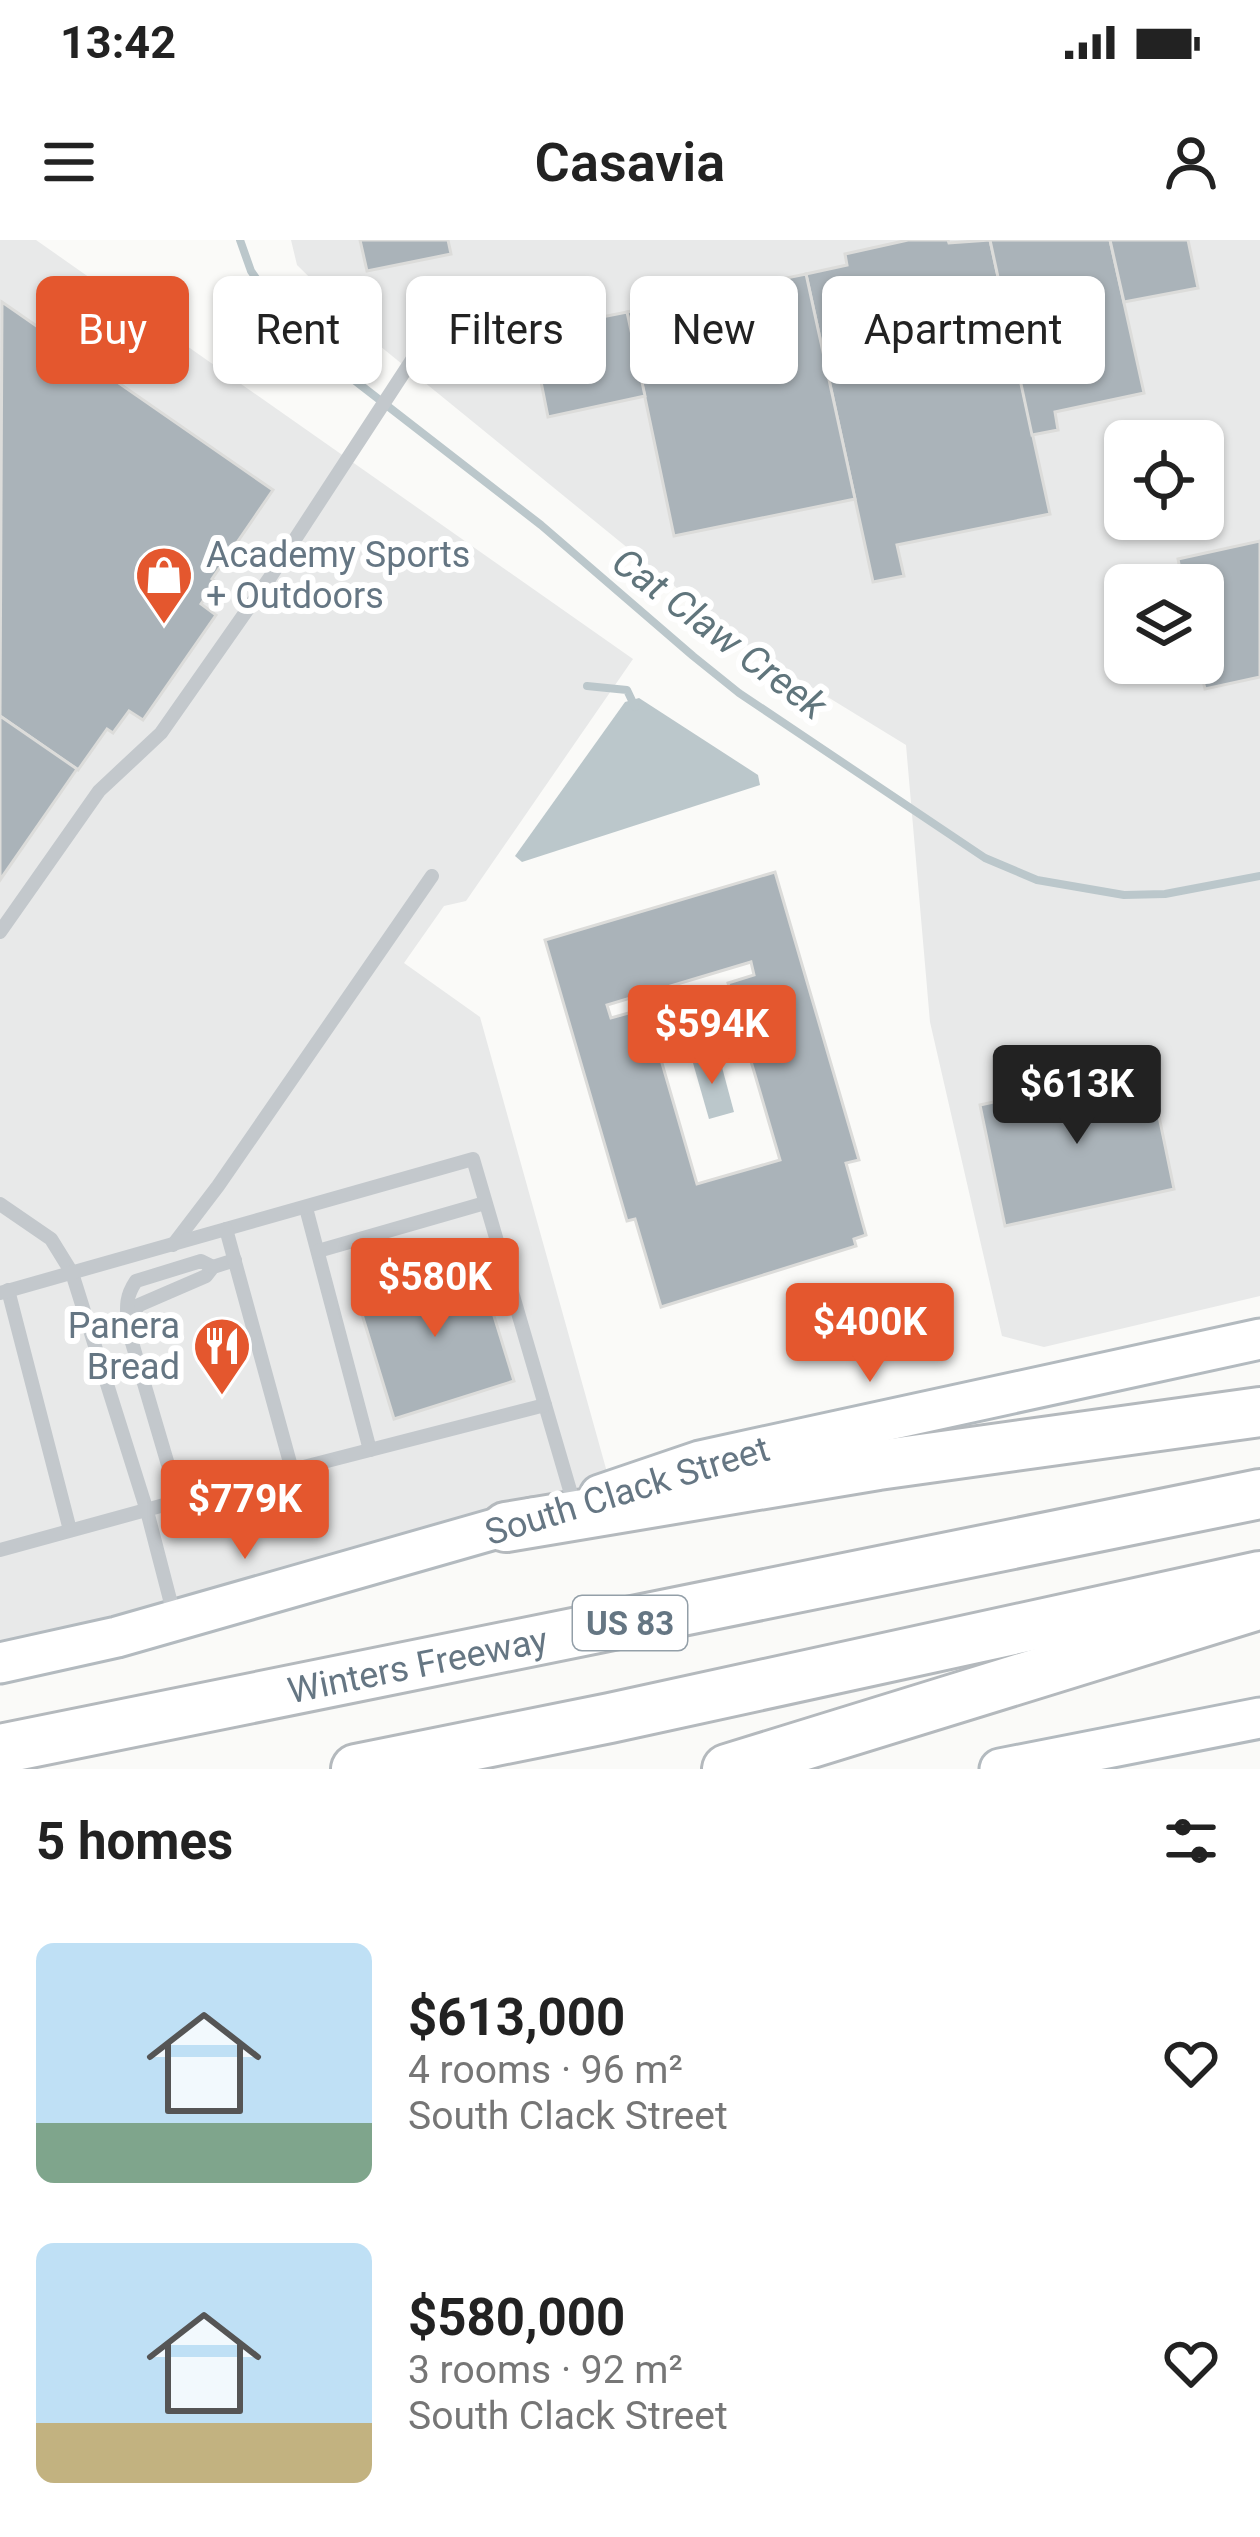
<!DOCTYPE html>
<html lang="en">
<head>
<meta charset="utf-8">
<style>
  :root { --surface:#fff; --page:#f6f6f6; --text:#222; --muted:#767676; --accent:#e4572e }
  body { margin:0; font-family:Roboto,sans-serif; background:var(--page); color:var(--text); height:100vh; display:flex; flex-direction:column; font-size:45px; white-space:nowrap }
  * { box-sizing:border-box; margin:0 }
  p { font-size:39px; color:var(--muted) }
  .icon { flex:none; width:66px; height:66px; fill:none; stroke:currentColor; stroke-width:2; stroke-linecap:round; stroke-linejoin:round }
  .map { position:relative; height:1529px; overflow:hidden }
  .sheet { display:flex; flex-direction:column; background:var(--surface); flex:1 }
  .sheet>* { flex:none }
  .banner { position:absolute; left:36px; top:36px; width:1188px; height:108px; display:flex; gap:24px }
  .buttons { position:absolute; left:1104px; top:180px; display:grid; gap:24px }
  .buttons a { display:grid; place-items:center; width:120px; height:120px; border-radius:18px; background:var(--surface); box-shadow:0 3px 9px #0004; font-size:60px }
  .price { position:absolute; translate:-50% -102px; padding:0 27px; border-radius:12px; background:var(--accent); color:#fff; font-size:39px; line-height:78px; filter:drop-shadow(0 3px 6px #0008) }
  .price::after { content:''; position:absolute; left:50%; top:72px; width:36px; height:27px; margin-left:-18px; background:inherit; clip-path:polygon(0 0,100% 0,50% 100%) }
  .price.active { background:#222; color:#fff }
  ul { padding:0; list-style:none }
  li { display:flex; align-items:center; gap:36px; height:300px; padding:0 36px }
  li span { display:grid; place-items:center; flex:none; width:336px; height:240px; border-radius:18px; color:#555 }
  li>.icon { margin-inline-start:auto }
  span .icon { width:144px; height:144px; fill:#fffc; stroke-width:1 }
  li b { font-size:51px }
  h2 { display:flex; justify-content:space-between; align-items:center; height:144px; padding:0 36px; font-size:51px }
  .pill { padding:0 42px; border-radius:18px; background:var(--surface); box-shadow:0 3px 9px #0004; font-size:42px; line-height:108px }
  .pill.active { background:var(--accent); color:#fff }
  .status { display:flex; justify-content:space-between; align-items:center; height:84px; padding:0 60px; background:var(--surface); direction:ltr }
  .status svg { height:33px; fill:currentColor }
  header { display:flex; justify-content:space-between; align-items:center; height:156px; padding:0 36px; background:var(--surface); font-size:54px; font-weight:600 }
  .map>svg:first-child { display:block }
</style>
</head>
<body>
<div class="status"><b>13:42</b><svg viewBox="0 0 49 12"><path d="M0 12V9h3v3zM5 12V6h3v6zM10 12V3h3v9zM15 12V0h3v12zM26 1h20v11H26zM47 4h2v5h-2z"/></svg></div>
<header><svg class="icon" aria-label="menu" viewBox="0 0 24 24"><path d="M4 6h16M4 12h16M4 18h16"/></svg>Casavia<svg class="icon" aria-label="person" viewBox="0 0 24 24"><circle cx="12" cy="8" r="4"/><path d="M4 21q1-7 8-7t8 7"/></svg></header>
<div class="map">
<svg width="1260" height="1529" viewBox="0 0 1260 1529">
  <rect width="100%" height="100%" fill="#fafaf8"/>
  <g fill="#e8e9e9" fill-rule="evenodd">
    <polygon points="0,0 36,0 633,419 466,661 444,666 404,723 480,777 610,1243 299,1336 0,1408"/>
    <path d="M 291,0 L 1260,0 L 1260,1056 L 1044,1107 L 1002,1096 L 930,782 L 906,505 L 759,415 L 375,102 L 297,25 ZM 1125,201 L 1203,201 L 1203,279 L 1125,279 ZM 1125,345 L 1203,345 L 1203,423 L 1125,423 Z"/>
  </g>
  <g fill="#bbc7cb">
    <polygon points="639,458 758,535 760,545 522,622 515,616 625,462"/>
    <polygon points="719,816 734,872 709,879 693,823"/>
  </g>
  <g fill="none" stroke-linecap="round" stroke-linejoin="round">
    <g stroke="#bbc7cb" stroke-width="8">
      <polyline points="240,0 251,31 271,60 305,102 541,285 693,416 739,453 985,618 1037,640 1124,655 1165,654 1260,636"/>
      <polyline points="587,446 627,450 635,467"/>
    </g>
  </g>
  <g fill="#aab3b9" stroke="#dcdcda" stroke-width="3" fill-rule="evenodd">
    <polygon points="360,0 448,0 451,14 367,31"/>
    <polygon points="908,0 948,0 949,3 990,0 1050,274 897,305 904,336 873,342 806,34 847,25 845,14"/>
    <polygon points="990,0 1110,0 1144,153 1055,172 1058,190 1032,195"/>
    <polygon points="1110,0 1188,0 1198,48 1124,62"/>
    <polygon points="806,34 855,259 674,296 627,72 688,59 687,54 742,42 743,47"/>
    <polygon points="2,62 273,250 212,339 216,342 201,364 216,375 143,480 129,471 113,493 107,489 78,530 0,476"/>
    <polygon points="627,72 645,156 548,177 531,91"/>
    <polygon points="1260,301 1260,437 1205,449 1199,423 1203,423 1203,345 1183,345 1178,319"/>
    <polygon points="0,476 77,529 0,640"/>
    <path d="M 775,632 L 859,920 L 846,923 L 866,995 L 854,999 L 856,1006 L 661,1067 L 635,979 L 627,981 L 545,700 ZM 751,722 L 754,735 L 728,743 L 780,920 L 697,944 L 646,768 L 611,778 L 607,765 Z"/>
    <polygon points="1149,828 1174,949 1005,986 980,865"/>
    <polygon points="477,1021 514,1141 394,1179 357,1058"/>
  </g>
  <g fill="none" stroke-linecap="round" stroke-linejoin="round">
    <g stroke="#b3babf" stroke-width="45">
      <g id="secondary">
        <polyline points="600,1255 700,1221 1260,1099"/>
        <polyline points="0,1423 117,1397 533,1278"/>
        <polyline points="1000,1529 1260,1478"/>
      </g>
    </g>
    <g stroke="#b4b9bd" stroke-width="54">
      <g id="motorway">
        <polyline points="506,1287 878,1225 1260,1172"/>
        <path id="s1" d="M 0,1509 L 1260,1254"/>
        <polyline points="356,1529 610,1478 1260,1336"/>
        <polyline points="727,1529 1255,1366"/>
      </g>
    </g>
    <g stroke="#c3c8cc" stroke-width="14">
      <polyline points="0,692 99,551 161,493 271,336 425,100"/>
      <polyline points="0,964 51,999 72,1033 147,1271 174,1375"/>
      <polyline points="306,968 370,1210"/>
      <polyline points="173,1005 218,946 432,636"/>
      <polyline points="318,1011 485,963"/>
      <polyline points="8,1050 70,1290"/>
      <polyline points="0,1053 473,919 574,1264"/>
      <polyline points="128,1080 139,1065 206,1036 213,1027 235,1020"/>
      <polyline points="292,1230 545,1165"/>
      <path d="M 179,1262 L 128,1089 C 127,1069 124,1059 136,1041 L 201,1021 L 213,1027"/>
      <polyline points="0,1310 292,1230 226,989"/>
    </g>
    <use href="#secondary" stroke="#fff" stroke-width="39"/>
    <use href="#motorway" stroke="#fff" stroke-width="48"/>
  </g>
  <defs>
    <g id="shop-pin" transform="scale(3)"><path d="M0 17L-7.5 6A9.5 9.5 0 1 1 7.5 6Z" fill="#e4572e" stroke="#fff"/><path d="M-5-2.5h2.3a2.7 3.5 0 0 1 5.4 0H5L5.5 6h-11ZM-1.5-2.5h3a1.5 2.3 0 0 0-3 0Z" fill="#fff"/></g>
    <g id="restaurant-pin" transform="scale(3)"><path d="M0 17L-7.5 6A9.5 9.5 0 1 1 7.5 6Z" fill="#e4572e" stroke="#fff"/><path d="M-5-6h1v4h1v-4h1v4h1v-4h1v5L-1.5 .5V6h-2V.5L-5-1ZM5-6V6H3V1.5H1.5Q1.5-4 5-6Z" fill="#fff"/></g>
  </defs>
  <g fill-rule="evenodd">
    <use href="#shop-pin" x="164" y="335"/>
    <use href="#restaurant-pin" x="222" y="1106"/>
  </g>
  <g text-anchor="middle" stroke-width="12" stroke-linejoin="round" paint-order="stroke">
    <rect fill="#fff" stroke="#939fa8" stroke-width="3" x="573" y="1356" width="114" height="54" rx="9"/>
    <g font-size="33" font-weight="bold" fill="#657683">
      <text x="630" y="1395">US 83</text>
    </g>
    <g font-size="36" fill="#657683" stroke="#fff" text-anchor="start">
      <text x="206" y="327">Academy Sports<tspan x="206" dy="41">+ Outdoors</tspan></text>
      <text x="180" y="1098" text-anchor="end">Panera<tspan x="180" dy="41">Bread</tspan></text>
    </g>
    <g font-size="36" fill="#657683" stroke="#fff">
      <text transform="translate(627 1250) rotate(-17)" y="13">South Clack Street</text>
      <text dy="13" stroke="none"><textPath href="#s1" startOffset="426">Winters Freeway</textPath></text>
    </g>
    <g font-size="39" font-style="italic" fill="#60757c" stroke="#fff">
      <text transform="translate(720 393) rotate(37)" y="14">Cat Claw Creek</text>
    </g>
  </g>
</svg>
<div class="buttons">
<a><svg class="icon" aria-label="locate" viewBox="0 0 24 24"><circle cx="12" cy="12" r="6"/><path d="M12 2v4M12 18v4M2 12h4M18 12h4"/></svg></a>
<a><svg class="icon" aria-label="layers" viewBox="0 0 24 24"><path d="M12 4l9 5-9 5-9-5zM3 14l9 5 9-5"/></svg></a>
</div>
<b class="price" style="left:712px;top:847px">$594K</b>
<b class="price active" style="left:1077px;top:907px">$613K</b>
<b class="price" style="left:435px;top:1100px">$580K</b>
<b class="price" style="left:870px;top:1145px">$400K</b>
<b class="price" style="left:245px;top:1322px">$779K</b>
<div class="banner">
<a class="pill active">Buy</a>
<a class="pill">Rent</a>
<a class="pill">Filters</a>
<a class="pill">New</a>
<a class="pill">Apartment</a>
</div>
</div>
<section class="sheet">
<h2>5 homes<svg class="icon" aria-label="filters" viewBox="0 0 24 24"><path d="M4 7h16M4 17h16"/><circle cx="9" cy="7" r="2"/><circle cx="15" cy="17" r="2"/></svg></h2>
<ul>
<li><span style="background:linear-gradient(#bfe0f5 75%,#7fa58c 0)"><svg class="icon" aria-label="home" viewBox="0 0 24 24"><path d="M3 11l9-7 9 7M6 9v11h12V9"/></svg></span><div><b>$613,000</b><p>4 rooms · 96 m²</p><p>South Clack Street</p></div><svg class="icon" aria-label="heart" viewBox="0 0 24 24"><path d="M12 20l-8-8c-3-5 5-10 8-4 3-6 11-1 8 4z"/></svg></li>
<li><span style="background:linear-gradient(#bfe0f5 75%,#c2b280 0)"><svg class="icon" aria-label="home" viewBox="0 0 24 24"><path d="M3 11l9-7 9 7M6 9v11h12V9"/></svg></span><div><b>$580,000</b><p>3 rooms · 92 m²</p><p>South Clack Street</p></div><svg class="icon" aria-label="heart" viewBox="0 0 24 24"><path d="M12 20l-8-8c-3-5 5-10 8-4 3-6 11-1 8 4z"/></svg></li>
</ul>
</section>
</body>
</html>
